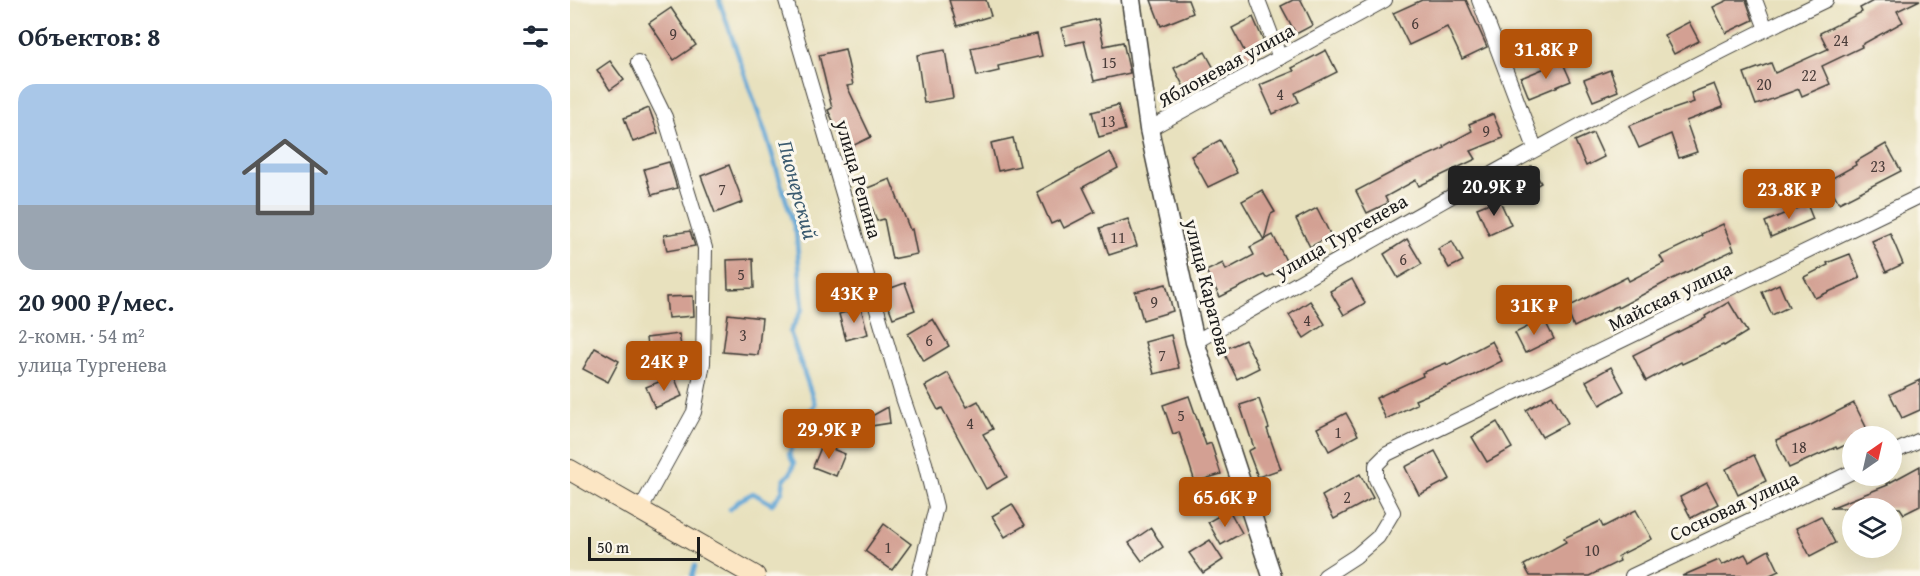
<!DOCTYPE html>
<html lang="ru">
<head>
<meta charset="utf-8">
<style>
  :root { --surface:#fff; --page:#f6f6f7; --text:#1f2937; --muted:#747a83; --accent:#b45309 }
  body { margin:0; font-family:"Gentium Book Plus",serif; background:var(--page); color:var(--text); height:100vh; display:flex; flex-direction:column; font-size:22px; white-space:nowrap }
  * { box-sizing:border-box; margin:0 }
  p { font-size:20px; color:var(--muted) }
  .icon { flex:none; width:33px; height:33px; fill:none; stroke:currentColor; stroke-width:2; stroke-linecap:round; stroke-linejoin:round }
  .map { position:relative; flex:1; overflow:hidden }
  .side { display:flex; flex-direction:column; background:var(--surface); width:570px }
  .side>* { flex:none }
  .needle { width:39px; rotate:34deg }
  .buttons { position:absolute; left:1272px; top:426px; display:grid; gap:12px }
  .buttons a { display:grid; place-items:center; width:60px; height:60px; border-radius:50%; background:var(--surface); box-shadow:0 6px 24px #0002; font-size:30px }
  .scale { position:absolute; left:18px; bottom:15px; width:112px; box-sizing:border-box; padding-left:6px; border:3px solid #1c1c1c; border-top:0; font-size:16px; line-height:21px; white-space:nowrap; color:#1c1c1c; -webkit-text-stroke:4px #fbf7ec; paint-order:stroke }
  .price { position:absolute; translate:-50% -51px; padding:0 14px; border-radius:6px; background:var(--accent); color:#fff; font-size:20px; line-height:39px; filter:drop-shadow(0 2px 3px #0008) }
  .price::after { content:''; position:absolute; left:50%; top:36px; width:18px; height:14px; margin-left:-9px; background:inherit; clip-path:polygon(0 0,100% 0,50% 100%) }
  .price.current { background:#222; color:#fff }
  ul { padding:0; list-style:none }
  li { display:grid; align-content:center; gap:12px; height:318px; padding:0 18px }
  li span { display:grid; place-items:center; height:186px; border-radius:18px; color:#555 }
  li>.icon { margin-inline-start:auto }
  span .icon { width:108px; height:108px; fill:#fffc; stroke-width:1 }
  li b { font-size:26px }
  h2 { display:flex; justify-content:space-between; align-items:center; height:72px; padding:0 18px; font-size:26px }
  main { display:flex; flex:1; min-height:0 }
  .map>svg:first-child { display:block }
</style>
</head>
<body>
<main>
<section class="side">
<h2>Объектов: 8<svg class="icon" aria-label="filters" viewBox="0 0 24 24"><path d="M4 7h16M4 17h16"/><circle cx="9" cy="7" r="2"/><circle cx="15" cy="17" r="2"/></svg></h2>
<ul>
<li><span style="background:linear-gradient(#a9c7e8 65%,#9aa5b1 0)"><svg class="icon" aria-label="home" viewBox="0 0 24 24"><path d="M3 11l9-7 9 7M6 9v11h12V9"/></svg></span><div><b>20 900 ₽/мес.</b><p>2-комн. · 54 m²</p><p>улица Тургенева</p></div></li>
</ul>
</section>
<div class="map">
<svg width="1350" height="576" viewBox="0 0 1350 576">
  <rect width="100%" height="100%" fill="#fbf7ec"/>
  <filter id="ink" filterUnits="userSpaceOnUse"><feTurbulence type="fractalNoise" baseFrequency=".0167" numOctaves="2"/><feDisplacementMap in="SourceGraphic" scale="12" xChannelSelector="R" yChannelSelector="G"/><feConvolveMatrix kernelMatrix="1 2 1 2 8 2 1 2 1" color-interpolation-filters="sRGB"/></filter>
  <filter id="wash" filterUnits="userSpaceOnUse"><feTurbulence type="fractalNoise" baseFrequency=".008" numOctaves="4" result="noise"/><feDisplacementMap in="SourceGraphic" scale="24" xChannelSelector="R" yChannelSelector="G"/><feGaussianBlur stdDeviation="1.35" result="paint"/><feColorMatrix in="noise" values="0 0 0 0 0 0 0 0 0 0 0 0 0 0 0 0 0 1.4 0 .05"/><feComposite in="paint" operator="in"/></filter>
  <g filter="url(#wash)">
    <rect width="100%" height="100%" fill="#e8e1be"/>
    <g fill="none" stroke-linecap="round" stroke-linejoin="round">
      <g stroke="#5fa5d5" stroke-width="4.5">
        <polyline points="149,0 199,144 226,233 233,308 220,332 245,404 231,424 219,454 224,464 220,474 214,479 212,492 202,504 183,493 170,500 160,509"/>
        <polyline points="122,576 125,566"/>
      </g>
    </g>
    <g id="blocks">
      <g fill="#d3a093">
        <polygon points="379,0 416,0 421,16 387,26"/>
        <polygon points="581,0 618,0 623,13 591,26"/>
        <polygon points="723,0 731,0 743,25 726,34 711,6"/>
        <polygon points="852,0 896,0 917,47 892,59 877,27 839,45 823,13"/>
        <polygon points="1158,0 1176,0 1183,20 1156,33 1143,7"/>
        <polygon points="1305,0 1350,0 1327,11 1333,22 1291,45 1292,47 1252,66 1260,84 1232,96 1229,89 1186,105 1174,73 1201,63 1205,73 1258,49 1250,33 1292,12 1290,8"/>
        <polygon points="101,8 126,45 104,60 79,23"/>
        <polygon points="683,17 697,49 678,58 662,28"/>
        <polygon points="528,19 534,46 553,42 560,73 524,81 514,41 496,45 491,28"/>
        <polygon points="1119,22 1129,41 1104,54 1094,35"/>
        <polygon points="467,34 472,56 428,66 429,71 407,76 401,48"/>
        <polygon points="275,49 283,85 277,86 301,137 276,149 258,110 262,108 249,55"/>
        <polygon points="375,50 383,98 354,103 347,55"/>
        <polygon points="756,50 767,72 725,93 729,102 703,114 690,85 724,71 722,68"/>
        <polygon points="635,52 646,72 615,89 604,68"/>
        <polygon points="40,61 54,80 40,90 27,70"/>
        <polygon points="992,61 1001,81 959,98 951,78"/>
        <polygon points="1040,70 1048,91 1023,101 1014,80"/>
        <polygon points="1144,84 1153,107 1116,121 1127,152 1109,158 1101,134 1069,148 1059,126 1083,116 1124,102 1121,93"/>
        <polygon points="548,105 555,130 529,137 522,112"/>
        <polygon points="79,108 88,133 63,142 54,118"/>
        <polygon points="923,114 933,138 901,151 906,159 849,186 846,180 815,197 818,203 797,213 786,191 832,167 875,148 874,146 902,131 899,124"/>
        <polygon points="1023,133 1034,157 1016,166 1005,141"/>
        <polygon points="443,138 450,166 428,171 421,143"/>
        <polygon points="650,140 667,173 638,187 621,156"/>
        <polygon points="1316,144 1331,171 1269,203 1257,181 1286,165 1285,162"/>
        <polygon points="540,152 548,168 513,187 525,212 494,228 490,220 481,224 467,192"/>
        <polygon points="99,162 107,188 82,195 74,169"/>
        <polygon points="159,165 173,202 145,213 131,176"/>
        <polygon points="961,166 971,183 950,195 941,178"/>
        <polygon points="320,179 340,230 342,229 347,254 322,259 314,219 307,221 295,189"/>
        <polygon points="692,190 705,212 701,214 694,240 672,201"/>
        <polygon points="929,199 941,225 919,235 907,208"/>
        <polygon points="1237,204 1243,219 1201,237 1195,222"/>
        <polygon points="747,208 761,236 740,247 726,219"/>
        <polygon points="558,219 567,246 539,255 530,228"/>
        <polygon points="1153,224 1164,250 1096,282 1048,308 1047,306 1004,327 996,308 1057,277 1059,281 1094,263 1090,256 1132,236 1131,234"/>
        <polygon points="120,231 125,246 97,251 94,235"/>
        <polygon points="1320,233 1333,264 1316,272 1302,241"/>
        <polygon points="703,235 719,267 696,278 694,275 650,297 636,271 653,263 656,270 684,255 680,247"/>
        <polygon points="837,239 852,264 828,278 814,254"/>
        <polygon points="882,241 893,261 879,268 868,249"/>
        <polygon points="1280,254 1290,278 1245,298 1234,277 1258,265 1257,263"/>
        <polygon points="183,259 184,288 158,289 157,260"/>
        <polygon points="782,279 795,303 774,315 760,291"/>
        <polygon points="335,283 345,310 323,318 313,291"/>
        <polygon points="596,284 603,311 573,320 565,292"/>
        <polygon points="1209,284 1219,307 1202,315 1192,292"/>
        <polygon points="123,296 124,316 98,318 96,297"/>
        <polygon points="740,301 755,324 734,338 719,315"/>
        <polygon points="1159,302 1177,332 1154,346 1153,345 1112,364 1111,362 1076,381 1063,355 1136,318 1135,316"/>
        <polygon points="291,308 298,334 276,340 269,314"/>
        <polygon points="158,314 192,318 188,355 153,352"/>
        <polygon points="363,319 379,346 354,361 338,334"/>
        <polygon points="974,319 984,339 955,353 945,333"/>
        <polygon points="109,334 113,358 79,363 76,338"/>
        <polygon points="601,335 609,368 584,374 575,342"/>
        <polygon points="675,340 689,368 667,379 653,350"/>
        <polygon points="922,341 932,361 902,376 845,400 847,404 816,419 806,398 853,376 852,373 876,363 877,365"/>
        <polygon points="25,348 49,361 38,382 13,369"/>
        <polygon points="1041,367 1054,391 1030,405 1016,381"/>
        <polygon points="378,373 397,407 408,401 423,429 413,434 437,477 416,489 372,408 368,410 355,386"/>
        <polygon points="104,376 112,396 85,408 76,387"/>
        <polygon points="1350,380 1350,410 1332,418 1320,394"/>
        <polygon points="982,395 998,423 972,437 956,410"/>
        <polygon points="619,396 636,445 641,443 651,474 625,482 609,432 603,434 593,405"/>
        <polygon points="689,399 699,428 697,429 711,469 688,477 678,451 684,448 670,405"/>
        <polygon points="1284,403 1299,433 1293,436 1282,436 1282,442 1267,449 1266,447 1219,468 1206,440 1239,426"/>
        <polygon points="318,407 320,423 282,429 282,427"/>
        <polygon points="776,413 788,435 759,451 747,428"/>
        <polygon points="927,422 942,448 917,462 902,437"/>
        <polygon points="252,445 275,454 266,476 243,467"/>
        <polygon points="865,451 880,479 849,495 835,467"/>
        <polygon points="1184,455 1196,481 1168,495 1156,469"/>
        <polygon points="1350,466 1350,506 1334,514 1330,508 1260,508 1318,485 1317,484"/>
        <polygon points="790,474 803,498 764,519 752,496"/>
        <polygon points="1137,483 1148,504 1121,518 1110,497"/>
        <polygon points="442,504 455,525 435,537 422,516"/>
        <polygon points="659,510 672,533 651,545 638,522"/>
        <polygon points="1066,510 1082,539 1048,556 1050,561 1019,576 960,576 954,565 996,542 994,538 1030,521 1033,527"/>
        <polygon points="1251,516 1265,543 1240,556 1226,528"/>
        <polygon points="314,524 341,544 322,570 295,551"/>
        <polygon points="581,528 593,547 572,561 559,543"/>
        <polygon points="640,540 653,560 633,573 619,553"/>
        <polygon points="1199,550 1209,571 1198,576 1112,576 1149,560 1152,565 1175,554 1179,561"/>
      </g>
    </g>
  </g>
  <g filter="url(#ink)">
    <use href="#blocks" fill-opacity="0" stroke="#3b3a34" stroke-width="1.5"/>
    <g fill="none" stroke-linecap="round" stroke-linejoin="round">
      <g stroke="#3b3a34" stroke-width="16">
        <g id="minor">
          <polyline points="216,0 333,398 355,463 366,507 349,576"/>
          <polyline points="688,0 710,58"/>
          <polyline points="909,0 965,148"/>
          <polyline points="1185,0 1196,29"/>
          <polyline points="68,62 95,117 135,248 133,363 124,412 70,510"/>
          <polyline points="579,129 815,0"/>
          <path d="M 625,342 C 833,223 1040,103 1256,0"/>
          <polyline points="1322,453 1350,440"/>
          <polyline points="755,576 786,556 808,537 823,512 806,479 806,465 817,454 1350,196"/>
          <polyline points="1062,576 1282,472"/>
        </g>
      </g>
      <g stroke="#3b3a34" stroke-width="21">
        <polyline id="tertiary" points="561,0 579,129 625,342 702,576"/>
      </g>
      <g stroke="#3b3a34" stroke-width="22">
        <polyline id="secondary" points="0,470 185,576"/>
      </g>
      <use href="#minor" stroke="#fff" stroke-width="14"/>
      <use href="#tertiary" stroke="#fff" stroke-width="18"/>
      <use href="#secondary" stroke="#fce6c4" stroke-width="20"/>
    </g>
  </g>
  <g text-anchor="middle" stroke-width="6" stroke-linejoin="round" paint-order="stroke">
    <g font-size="16" fill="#4a3d3a">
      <text x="845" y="29">6</text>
      <text x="103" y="40">9</text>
      <text x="1271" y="46">24</text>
      <text x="539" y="68">15</text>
      <text x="1239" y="81">22</text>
      <text x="1194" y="90">20</text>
      <text x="710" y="100">4</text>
      <text x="538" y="127">13</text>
      <text x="916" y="137">9</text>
      <text x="1308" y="172">23</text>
      <text x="152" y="195">7</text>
      <text x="548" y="243">11</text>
      <text x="833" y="265">6</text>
      <text x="171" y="280">5</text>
      <text x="584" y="308">9</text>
      <text x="737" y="326">4</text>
      <text x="173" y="341">3</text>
      <text x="359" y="346">6</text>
      <text x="592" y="361">7</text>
      <text x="611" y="421">5</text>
      <text x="400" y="429">4</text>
      <text x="768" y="438">1</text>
      <text x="1229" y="453">18</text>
      <text x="777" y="503">2</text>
      <text x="318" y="553">1</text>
      <text x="1022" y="556">10</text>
    </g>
    <g font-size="20" fill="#1c1c1c" stroke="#fbf7ec">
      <text transform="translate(656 65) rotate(-29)" y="7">Яблоневая улица</text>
      <text transform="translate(289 179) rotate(74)" y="7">улица Репина</text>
      <text transform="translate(771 236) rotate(-30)" y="7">улица Тургенева</text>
      <text transform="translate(638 287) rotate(76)" y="7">улица Каратова</text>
      <text transform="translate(1100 296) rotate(-26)" y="7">Майская улица</text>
      <text transform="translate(1164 506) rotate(-25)" y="7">Сосновая улица</text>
    </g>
    <g font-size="21" font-style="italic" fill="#3a5a6f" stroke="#fbf7ec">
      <text transform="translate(228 190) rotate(75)" y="7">Пионерский</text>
    </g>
  </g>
</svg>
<div class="buttons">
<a><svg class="needle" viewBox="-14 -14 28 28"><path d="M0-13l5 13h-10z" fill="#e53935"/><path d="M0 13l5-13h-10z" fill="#747a83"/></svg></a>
<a><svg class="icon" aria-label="layers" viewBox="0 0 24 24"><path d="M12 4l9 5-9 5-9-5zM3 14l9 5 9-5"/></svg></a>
</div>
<div class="scale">50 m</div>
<b class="price" style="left:976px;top:80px">31.8K ₽</b>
<b class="price current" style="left:924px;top:217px">20.9K ₽</b>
<b class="price" style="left:1219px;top:220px">23.8K ₽</b>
<b class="price" style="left:284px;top:324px">43K ₽</b>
<b class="price" style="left:964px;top:336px">31K ₽</b>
<b class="price" style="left:94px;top:392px">24K ₽</b>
<b class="price" style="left:259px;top:460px">29.9K ₽</b>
<b class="price" style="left:655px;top:528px">65.6K ₽</b>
</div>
</main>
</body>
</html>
